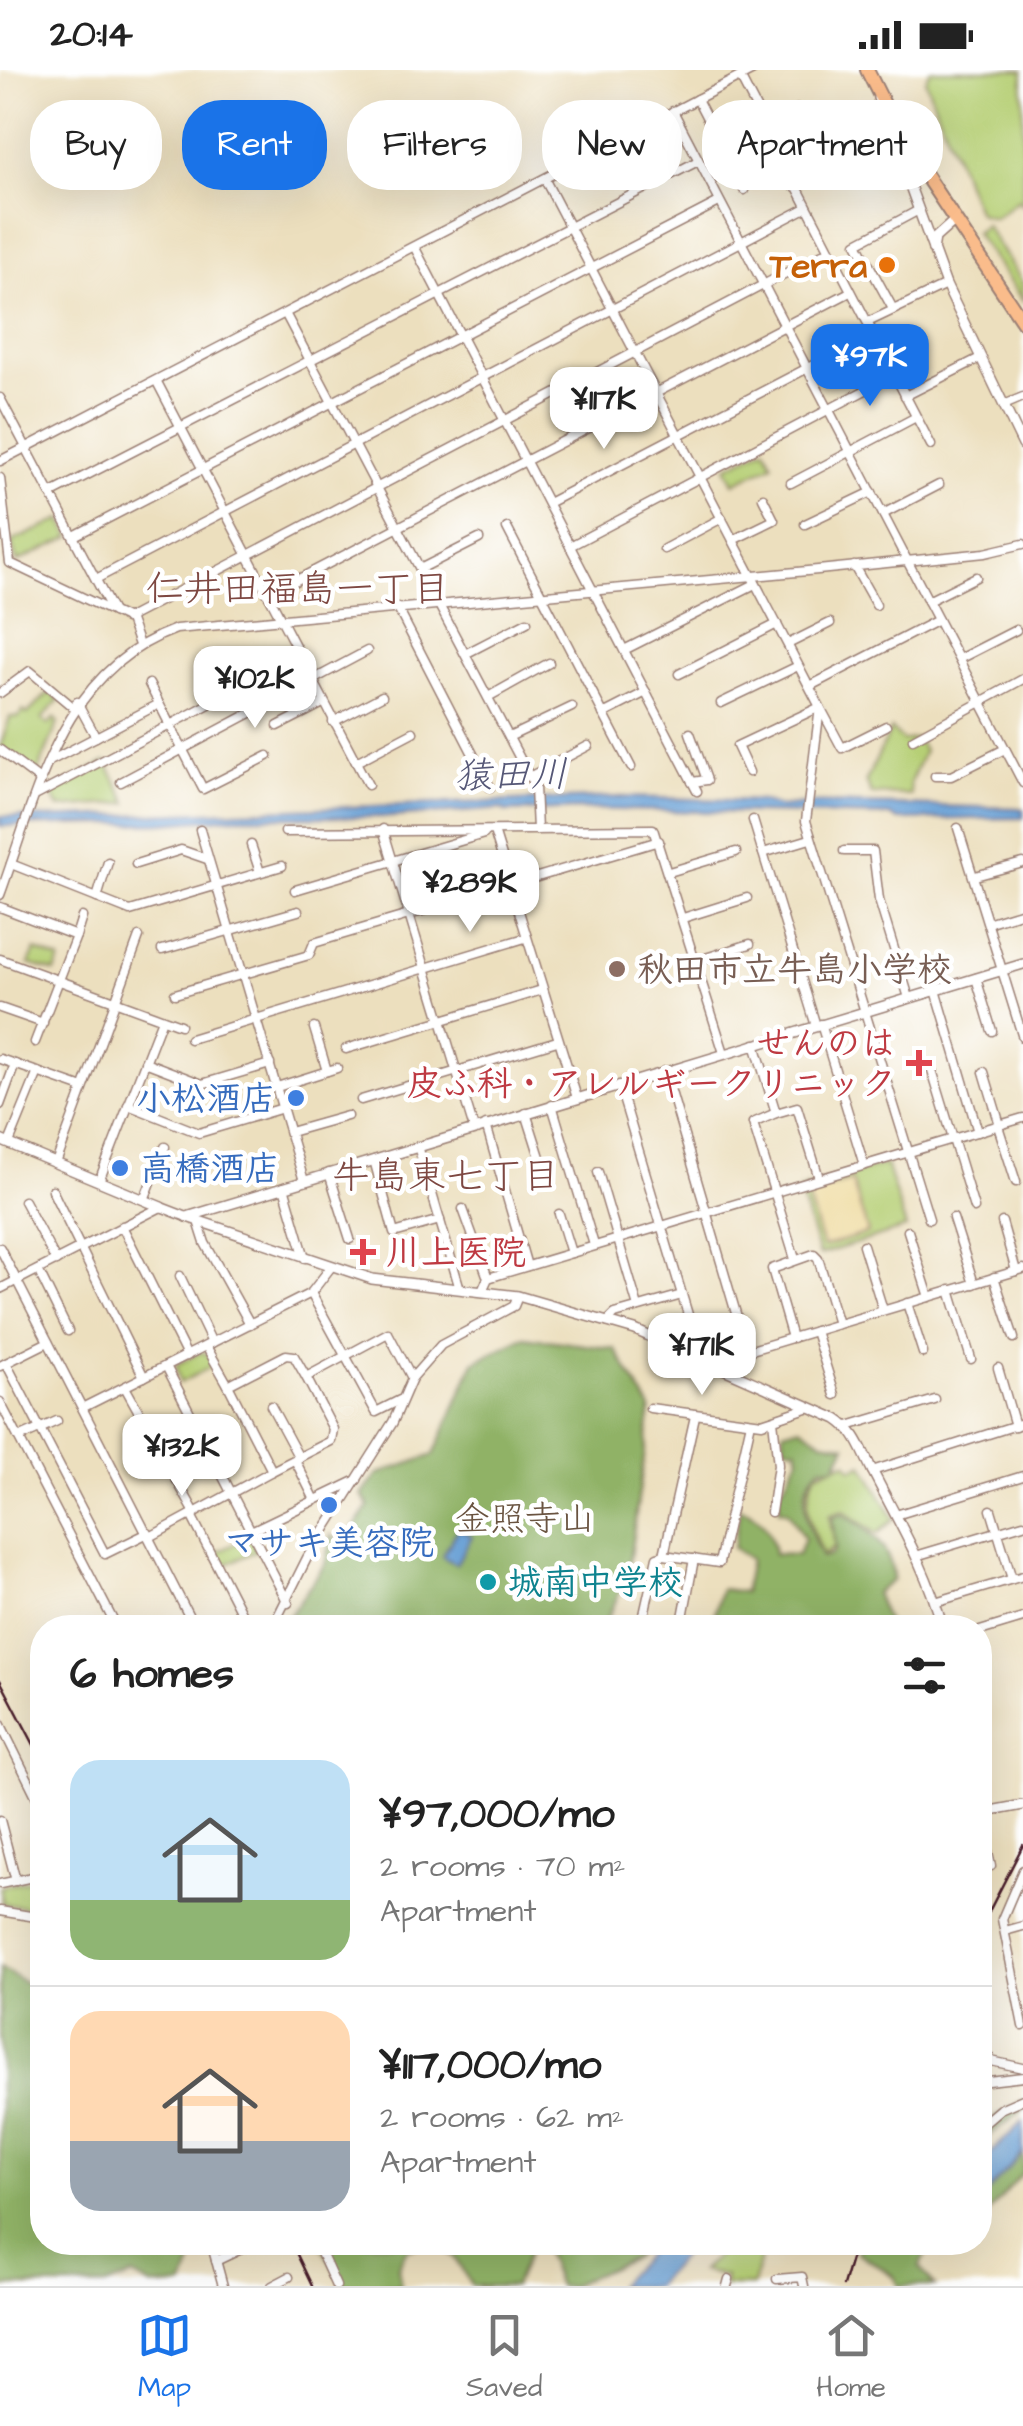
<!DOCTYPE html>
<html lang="en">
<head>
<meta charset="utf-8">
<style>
  :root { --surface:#fff; --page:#f6f6f6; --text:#222; --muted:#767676; --line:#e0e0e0; --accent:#1a73e8 }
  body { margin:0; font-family:"Architects Daughter","Klee One",sans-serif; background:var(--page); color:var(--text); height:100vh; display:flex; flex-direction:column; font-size:38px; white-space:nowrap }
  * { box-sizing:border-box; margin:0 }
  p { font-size:32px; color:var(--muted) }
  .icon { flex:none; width:55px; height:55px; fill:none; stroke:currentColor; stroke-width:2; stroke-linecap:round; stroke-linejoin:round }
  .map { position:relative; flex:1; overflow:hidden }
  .sheet { position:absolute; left:30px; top:1545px; width:962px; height:640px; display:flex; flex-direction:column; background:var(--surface); border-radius:40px; box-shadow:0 10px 40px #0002 }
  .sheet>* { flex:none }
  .banner { position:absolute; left:30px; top:30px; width:965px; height:90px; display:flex; gap:20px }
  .price { position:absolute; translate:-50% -85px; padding:0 22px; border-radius:20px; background:#fff; color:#222; font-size:32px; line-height:65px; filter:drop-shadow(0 2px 5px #0008) }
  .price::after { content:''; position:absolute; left:50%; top:60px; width:30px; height:22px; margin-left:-15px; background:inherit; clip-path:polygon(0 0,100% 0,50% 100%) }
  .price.current { background:var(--accent); color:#fff }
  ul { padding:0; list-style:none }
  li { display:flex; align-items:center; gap:30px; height:250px; padding:0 40px }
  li+li { border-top:2px solid var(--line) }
  li span { display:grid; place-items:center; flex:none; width:280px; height:200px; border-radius:30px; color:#555 }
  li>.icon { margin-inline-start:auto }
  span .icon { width:120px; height:120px; fill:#fffc; stroke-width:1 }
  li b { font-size:42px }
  h2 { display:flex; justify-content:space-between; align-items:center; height:120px; padding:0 40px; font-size:42px }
  .pill { padding:0 35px; border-radius:40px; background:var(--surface); box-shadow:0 10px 40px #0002; font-size:35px; line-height:90px }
  .pill.current { background:var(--accent); color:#fff }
  .status { display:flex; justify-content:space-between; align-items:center; height:70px; padding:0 50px; background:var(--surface); direction:ltr }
  .status svg { height:28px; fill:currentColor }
  .menu { display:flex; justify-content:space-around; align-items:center; height:140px; border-top:2px solid var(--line); background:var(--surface); font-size:28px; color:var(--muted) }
  .menu a { display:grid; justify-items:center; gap:5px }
  .menu .current { color:var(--accent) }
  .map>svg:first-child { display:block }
</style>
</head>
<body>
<div class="status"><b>20:14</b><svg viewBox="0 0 49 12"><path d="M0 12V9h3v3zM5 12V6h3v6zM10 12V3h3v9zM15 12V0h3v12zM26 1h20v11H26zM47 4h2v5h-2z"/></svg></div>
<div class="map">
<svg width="1023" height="2216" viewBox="0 0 1023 2216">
  <rect width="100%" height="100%" fill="#fff"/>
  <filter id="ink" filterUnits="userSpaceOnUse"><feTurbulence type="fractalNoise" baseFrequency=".01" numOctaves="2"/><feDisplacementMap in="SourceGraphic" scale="20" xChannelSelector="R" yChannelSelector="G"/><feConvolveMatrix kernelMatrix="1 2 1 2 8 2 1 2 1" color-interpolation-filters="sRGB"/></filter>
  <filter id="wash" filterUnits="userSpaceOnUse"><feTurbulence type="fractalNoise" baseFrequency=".0048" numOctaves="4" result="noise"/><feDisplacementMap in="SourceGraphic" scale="40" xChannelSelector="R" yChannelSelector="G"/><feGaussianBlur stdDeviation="2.25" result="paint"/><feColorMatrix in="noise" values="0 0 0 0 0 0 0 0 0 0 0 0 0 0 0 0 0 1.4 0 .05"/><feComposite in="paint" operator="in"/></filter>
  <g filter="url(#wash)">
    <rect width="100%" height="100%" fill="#ecdfbe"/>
    <g fill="#b6cf74" stroke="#807750" stroke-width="2.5">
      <polygon points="930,0 1023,0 1023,136 1018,130 994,148 978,143 925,10"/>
      <polygon points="985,155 1023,213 1023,231 975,163"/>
      <polygon points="765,378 773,394 734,413 726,397"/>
      <polygon points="62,449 71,467 17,492 11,472"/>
      <polygon points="50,622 59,630 42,649 48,655 55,648 58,653 37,704 0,677 10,647 19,647 23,641 27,644"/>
      <polygon points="891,659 903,671 917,669 924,681 910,713 911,725 871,724 866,711"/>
      <polygon points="106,692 128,733 59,738 50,721"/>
      <polygon points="35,880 60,890 55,902 29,894"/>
      <polygon points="886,1094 906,1158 819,1185 799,1120"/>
      <polygon points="201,1282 208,1284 214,1295 180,1313 176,1295"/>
      <path d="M 846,1392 L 852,1399 L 863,1394 L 894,1449 L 877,1464 L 844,1441 L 829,1445 L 835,1476 L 823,1486 C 810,1456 800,1433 816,1403 Z"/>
      <polygon points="251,1466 258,1480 223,1496 216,1483"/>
      <polygon points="42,1807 42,1840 3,1834 0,1817"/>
      <polygon points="764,2173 753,2216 724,2216 725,2206 701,2201 729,2174"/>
    </g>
    <g fill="#90b266" stroke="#6d6848" stroke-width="2.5">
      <polygon points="524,1267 615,1279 651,1339 627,1507 603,1557 281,1558 325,1494 331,1465 343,1473 369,1437 362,1425 378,1404 434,1385 474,1292"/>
      <path d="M 801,1356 L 823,1371 L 846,1375 L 835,1397 L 821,1397 C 792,1422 809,1458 822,1488 L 831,1485 L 835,1478 L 832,1447 L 843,1444 C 867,1457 894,1481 893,1510 L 875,1523 L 888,1555 L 911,1557 L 711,1557 L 721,1519 L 744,1522 L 750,1489 L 733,1478 L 740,1438 C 761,1445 772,1463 774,1484 L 798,1485 L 804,1468 L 788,1442 L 779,1439 L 779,1424 L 799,1387 L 797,1378 L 785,1376 L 783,1361 Z"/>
      <polygon points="0,1898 31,1916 42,1913 42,2172 199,2173 184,2216 151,2216 133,2206 105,2216 0,2216"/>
      <polygon points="1023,2031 1023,2040 980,2073 980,2062 993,2048"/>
      <polygon points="1023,2083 1023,2103 980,2152 980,2130"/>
      <polygon points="861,2172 944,2173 927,2182 919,2197 935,2216 899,2216 894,2206 857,2182"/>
      <polygon points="320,2173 532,2173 514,2216 472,2216 454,2187 433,2173 407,2179 398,2197 401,2216 344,2216"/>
      <polygon points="542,2173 542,2172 650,2173 634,2187 568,2216 558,2216"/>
    </g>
    <polygon fill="#eeda9e" stroke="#9c7c64" stroke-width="2.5" points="852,1111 868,1163 823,1177 807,1125"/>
    <g fill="#659ed4" stroke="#585e80" stroke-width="2.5">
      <polygon points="622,727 761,731 779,737 813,733 1018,738 1023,739 1023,748 898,750 891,746 581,739 505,742 502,739 391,747 233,747 162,753 0,756 0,746 46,748"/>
      <polygon points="459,1458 472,1466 456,1494 442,1486"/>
      <polygon points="1023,2051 1023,2083 980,2130 980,2094"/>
      <polygon points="657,2173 694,2173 655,2216 617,2216"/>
    </g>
  </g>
  <g filter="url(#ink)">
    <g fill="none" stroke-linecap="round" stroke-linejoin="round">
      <g stroke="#9b7f74" stroke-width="11">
        <g id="minor">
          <polyline points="740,7 931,375"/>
          <polyline points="697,29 744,120"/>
          <polyline points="797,39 828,99"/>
          <polyline points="673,41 1023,713"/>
          <polyline points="545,110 820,637 806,751 929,1149"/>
          <polyline points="794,116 890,69"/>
          <polyline points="415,178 697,721"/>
          <polyline points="893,239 857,173 917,141"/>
          <polyline points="286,245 535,717 537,760"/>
          <polyline points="868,252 946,215"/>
          <polyline points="157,312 368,715"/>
          <polyline points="905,326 980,288"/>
          <polyline points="0,328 113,542"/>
          <polyline points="1004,335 1023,327"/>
          <polyline points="0,391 753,0"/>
          <polyline points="0,408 10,493 130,550 139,575"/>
          <polyline points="791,413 916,347"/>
          <polyline points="52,423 698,91"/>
          <polyline points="548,433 873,264"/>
          <polyline points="883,444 939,415"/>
          <polyline points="805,454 872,422"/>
          <polyline points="507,458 631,697"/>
          <polyline points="74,466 719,132"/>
          <polyline points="733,470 774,450 763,428"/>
          <polyline points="570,476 894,305"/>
          <polyline points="664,479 722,448"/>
          <polyline points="854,496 876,535"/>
          <polyline points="420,499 479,469"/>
          <polyline points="96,509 806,138"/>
          <polyline points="268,525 850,222"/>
          <polyline points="928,531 976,507"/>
          <polyline points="397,537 490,717"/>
          <polyline points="126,549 828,181"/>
          <polyline points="788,574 830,553"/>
          <polyline points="624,580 755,514"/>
          <polyline points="465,584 527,552"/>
          <polyline points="959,589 1016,560"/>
          <polyline points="679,604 777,554"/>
          <polyline points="149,614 170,655 254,610 265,634"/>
          <polyline points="810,616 938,550"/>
          <polyline points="0,623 30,601 74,638"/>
          <polyline points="488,627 549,593"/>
          <polyline points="77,632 96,667"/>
          <polyline points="721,633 798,596"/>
          <polyline points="603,644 646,622"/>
          <polyline points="333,652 382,626"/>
          <polyline points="278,656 323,633"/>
          <polyline points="690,663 707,710 692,712"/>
          <polyline points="509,667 572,637"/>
          <polyline points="913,669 1023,609"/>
          <polyline points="0,680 41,711"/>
          <polyline points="52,690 159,634"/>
          <polyline points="356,692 413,662"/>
          <polyline points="749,702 737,676 820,637 842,678 886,656"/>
          <polyline points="935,706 951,706 1005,679"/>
          <polyline points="529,707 588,676"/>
          <polyline points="121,712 367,581"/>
          <polyline points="37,725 170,655 203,719 268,686"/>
          <polyline points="753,750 763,783"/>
          <polyline points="958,758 1023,968"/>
          <polyline points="383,759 474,1059"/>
          <polyline points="200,760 304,1111"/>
          <polyline points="494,761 577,1028"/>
          <polyline points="285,762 653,759 724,983"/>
          <polyline points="810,769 763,783 816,956"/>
          <polyline points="251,775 260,802"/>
          <polyline points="844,781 873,781 879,830 909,928"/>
          <polyline points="11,794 130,841 282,796"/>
          <polyline points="136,794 181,780 207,789"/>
          <polyline points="669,802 736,782"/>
          <polyline points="975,806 1023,793"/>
          <polyline points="295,820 484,764"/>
          <path d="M 0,825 C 38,721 61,601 176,559 L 818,500 L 985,483 L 1023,474"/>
          <polyline points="97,828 108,792"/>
          <polyline points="0,837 76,866 35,972"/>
          <polyline points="683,848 747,828"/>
          <polyline points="990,852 1023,842"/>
          <polyline points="76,866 82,847"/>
          <polyline points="162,880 298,841"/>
          <polyline points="0,889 180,955"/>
          <polyline points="696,891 750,874"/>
          <polyline points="976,908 992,961"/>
          <polyline points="936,920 978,1062"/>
          <polyline points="175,924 309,885 314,873 659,771"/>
          <polyline points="0,938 43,953"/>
          <polyline points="821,954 864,1095"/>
          <polyline points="314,958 327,1001"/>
          <polyline points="190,969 525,868"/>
          <polyline points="755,974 776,1043 797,1037 819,1108"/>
          <polyline points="346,979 542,920"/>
          <polyline points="0,989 83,1018"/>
          <polyline points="145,992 202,1014 270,994"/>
          <polyline points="932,1000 974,1138"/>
          <polyline points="665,1001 747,1281"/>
          <polyline points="984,1002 1000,1055"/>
          <polyline points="619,1015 692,1258 694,1285"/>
          <polyline points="277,1017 337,998"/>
          <polyline points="361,1030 557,971"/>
          <polyline points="0,1035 15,994"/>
          <polyline points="128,1035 199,1063 283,1038"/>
          <polyline points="552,1035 594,1175"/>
          <polyline points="526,1043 547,1109"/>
          <polyline points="776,1043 753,1053 795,1189"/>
          <polyline points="486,1055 527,1196"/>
          <polyline points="998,1056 1016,1112"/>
          <polyline points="290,1062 347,1046"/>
          <polyline points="9,1073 38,1002"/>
          <polyline points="418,1076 460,1219"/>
          <polyline points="374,1090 394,1163 440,1150"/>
          <polyline points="56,1093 139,867"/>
          <polyline points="598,1102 638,1237"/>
          <polyline points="329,1103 350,1169"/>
          <polyline points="99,1111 162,949"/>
          <polyline points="284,1117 305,1188"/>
          <polyline points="52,1120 144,1307"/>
          <polyline points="144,1130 165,1077"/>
          <polyline points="24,1131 56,1191"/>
          <polyline points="463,1139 488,1208"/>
          <polyline points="559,1144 571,1183"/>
          <polyline points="953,1148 974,1214"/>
          <polyline points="198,1151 205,1173 250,1254"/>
          <polyline points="1002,1152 1016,1201"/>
          <polyline points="122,1156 187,1286"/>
          <polyline points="908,1161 929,1227"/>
          <polyline points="863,1175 883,1240"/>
          <polyline points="0,1178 195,1558"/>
          <polyline points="38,1200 68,1261"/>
          <polyline points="180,1206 212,1273"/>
          <polyline points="994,1207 1014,1268"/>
          <polyline points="0,1219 161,1137 187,1147"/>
          <polyline points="483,1219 488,1208 1023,1048"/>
          <polyline points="950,1220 971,1289"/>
          <polyline points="311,1223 376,1342 400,1330"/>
          <polyline points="907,1233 923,1283"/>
          <polyline points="607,1252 615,1244 682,1225"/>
          <polyline points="815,1261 835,1325"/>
          <polyline points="792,1268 772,1199 814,1184 818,1188 838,1254"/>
          <polyline points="206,1276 228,1315 286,1285 294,1286 306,1307 388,1263 412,1308"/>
          <polyline points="6,1293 105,1484 148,1463"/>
          <polyline points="718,1294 738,1284 1023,1199"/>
          <polyline points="0,1296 48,1272"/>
          <polyline points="166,1296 288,1533"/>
          <polyline points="998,1298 1015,1356"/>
          <polyline points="125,1317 195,1443"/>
          <polyline points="0,1332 117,1558"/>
          <polyline points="271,1336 299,1388"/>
          <polyline points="84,1337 311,1223 331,1197"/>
          <polyline points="650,1338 762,1353 810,1337"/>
          <polyline points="848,1356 935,1330"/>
          <polyline points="19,1368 57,1351"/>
          <polyline points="295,1390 315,1430"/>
          <polyline points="272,1401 331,1371 333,1359 306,1307"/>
          <polyline points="872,1401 1023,1353"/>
          <polyline points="991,1440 1012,1509"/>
          <polyline points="771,1442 778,1395 773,1350"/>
          <polyline points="899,1444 1023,1406"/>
          <polyline points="191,1445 249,1558"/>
          <polyline points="251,1461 357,1410"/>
          <polyline points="150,1467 272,1401 228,1315"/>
          <polyline points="664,1485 719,1493 751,1352"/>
          <polyline points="919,1485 1023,1454"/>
          <polyline points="935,1532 1023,1506"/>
          <polyline points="272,1558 307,1488 393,1352 412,1308 441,1275 514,1236 518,1226"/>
          <polyline points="641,1558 657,1487 664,1485 695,1346"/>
          <polyline points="681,1558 694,1489"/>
          <polyline points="980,1561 1023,1548"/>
          <polyline points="0,1653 42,1738"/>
          <polyline points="980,1744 991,1796"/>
          <polyline points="0,1750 16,1811"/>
          <polyline points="1023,1800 1002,1849 1023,1956"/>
          <polyline points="0,1814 42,1805"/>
          <polyline points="0,1841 42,1848"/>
          <polyline points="1005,1861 1023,1856"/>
          <polyline points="980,1969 991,1991 1023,1998"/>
          <polyline points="980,2012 1023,2007"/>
          <polyline points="980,2056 1000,2039 1023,2029"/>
          <polyline points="211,2172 223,2216"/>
          <polyline points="316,2172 336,2216"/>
          <polyline points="216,2191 256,2172"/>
          <polyline points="777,2209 802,2207 804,2216"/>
          <polyline points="272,2216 289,2207"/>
          <polyline points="727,2216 729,2209"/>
        </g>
      </g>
      <g stroke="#9b7f74" stroke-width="12">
        <g id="tertiary">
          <polyline points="878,28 946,215 1023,375"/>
          <polyline points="933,180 935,168 954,151"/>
          <polyline points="0,1070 161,1137"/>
          <polyline points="190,1146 1023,894"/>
          <path d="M 187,1147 L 372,1209 L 518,1226 L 635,1260 L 837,1349 C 857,1362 861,1379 872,1400 C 900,1455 926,1497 943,1558"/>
          <polyline points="980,1743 1023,1735"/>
        </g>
      </g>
      <g stroke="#9b7f74" stroke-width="16">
        <polyline id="trunk" points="867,0 902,70 1023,252"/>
      </g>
      <use href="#minor" stroke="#fff" stroke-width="8"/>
      <use href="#tertiary" stroke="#fff" stroke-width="9"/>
      <use href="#trunk" stroke="#fabc8b" stroke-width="12"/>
      <g stroke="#4a1f2b" stroke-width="2.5">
        <polyline points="0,1610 42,1690"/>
        <polyline points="980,1859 1023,1775"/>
        <polyline points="291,2172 312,2216"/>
        <polyline points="843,2216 856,2172"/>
      </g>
    </g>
  </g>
  <circle fill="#e8710a" stroke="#fff" stroke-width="4" cx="887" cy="195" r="10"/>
  <circle fill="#8d6e63" stroke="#fff" stroke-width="4" cx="617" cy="899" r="10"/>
  <g fill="#e0444e" stroke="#fff" stroke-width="4">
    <path d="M914 978h10v10h10v10h-10v10h-10v-10h-10v-10h10z"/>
    <path d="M358 1167h10v10h10v10h-10v10h-10v-10h-10v-10h10z"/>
  </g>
  <g fill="#3f7fe0" stroke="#fff" stroke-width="4">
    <circle cx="296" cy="1028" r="10"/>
    <circle cx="120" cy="1098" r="10"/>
    <circle cx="329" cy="1435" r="10"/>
  </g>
  <circle fill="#0f9aa8" stroke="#fff" stroke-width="4" cx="488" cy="1512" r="10"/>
  <g text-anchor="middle" stroke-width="9" stroke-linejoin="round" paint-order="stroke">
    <g font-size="35" font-weight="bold" fill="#c56008" stroke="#fff" text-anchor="end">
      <text x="867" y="207">Terra</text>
    </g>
    <g font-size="35" font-weight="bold" fill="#785e54" stroke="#fff" text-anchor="start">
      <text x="637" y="911">秋田市立牛島小学校</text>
    </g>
    <g font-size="35" font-weight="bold" fill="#be3a42" stroke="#fff" text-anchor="end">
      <text x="896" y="985">せんのは<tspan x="896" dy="40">皮ふ科・アレルギークリニック</tspan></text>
      <text x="386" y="1194" text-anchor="start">川上医院</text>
    </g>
    <g font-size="35" font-weight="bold" fill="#366cbe" stroke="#fff" text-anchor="end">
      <text x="276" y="1040">小松酒店</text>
      <text x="140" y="1110" text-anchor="start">高橋酒店</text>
      <text x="329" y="1484" text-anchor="middle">マサキ美容院</text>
    </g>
    <g font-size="35" fill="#6a5441" stroke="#fff">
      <text x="525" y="1460">金照寺山</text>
    </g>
    <g font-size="35" font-weight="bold" fill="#0d838f" stroke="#fff" text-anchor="start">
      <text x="508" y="1524">城南中学校</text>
    </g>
    <g font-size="38" fill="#7e4842" stroke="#fff">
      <text x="298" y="531">仁井田福島一丁目</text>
      <text x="446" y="1118">牛島東七丁目</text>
    </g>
    <g font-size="38" font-style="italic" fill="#565877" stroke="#fff">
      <text transform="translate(511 704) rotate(-1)" y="13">猿田川</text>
    </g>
  </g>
</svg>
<b class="price current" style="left:870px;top:339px">¥97K</b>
<b class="price" style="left:604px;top:382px">¥117K</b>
<b class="price" style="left:255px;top:661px">¥102K</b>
<b class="price" style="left:470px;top:865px">¥289K</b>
<b class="price" style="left:702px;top:1328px">¥171K</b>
<b class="price" style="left:182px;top:1429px">¥132K</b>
<div class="banner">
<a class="pill">Buy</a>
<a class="pill current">Rent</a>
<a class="pill">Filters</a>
<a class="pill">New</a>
<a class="pill">Apartment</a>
</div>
<section class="sheet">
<h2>6 homes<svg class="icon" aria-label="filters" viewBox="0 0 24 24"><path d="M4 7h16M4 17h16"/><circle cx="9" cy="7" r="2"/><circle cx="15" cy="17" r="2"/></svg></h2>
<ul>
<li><span style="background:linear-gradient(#bfe0f5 70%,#8fb573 0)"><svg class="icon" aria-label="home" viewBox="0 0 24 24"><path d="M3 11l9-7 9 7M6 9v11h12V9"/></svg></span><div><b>¥97,000/mo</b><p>2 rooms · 70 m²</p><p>Apartment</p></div></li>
<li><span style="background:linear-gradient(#ffd9b3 65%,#9aa5b1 0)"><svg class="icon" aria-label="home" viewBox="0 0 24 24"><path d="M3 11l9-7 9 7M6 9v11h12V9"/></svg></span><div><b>¥117,000/mo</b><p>2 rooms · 62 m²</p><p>Apartment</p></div></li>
</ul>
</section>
</div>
<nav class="menu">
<a class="current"><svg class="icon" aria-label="map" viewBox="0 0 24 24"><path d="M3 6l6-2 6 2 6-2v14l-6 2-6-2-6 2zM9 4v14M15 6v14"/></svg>Map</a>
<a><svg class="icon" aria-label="saved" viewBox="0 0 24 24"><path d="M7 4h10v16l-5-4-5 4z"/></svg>Saved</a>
<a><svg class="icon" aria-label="home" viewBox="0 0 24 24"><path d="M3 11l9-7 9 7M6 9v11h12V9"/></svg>Home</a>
</nav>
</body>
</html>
